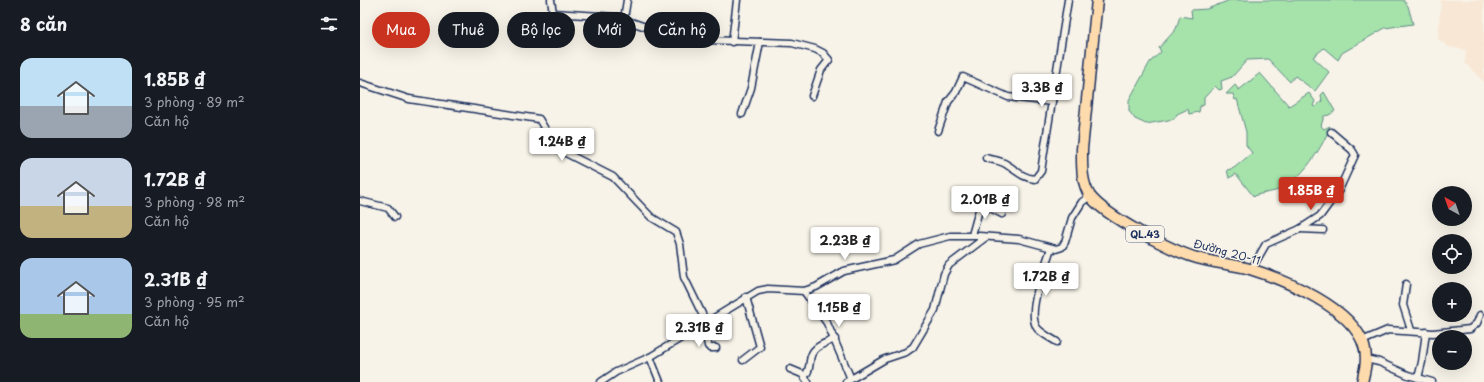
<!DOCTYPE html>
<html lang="vi">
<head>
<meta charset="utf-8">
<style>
  :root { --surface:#171b24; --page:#242831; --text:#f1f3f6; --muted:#9ea1a6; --accent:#c8321e }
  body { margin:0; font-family:"Playpen Sans",sans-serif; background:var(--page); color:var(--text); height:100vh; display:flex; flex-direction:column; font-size:15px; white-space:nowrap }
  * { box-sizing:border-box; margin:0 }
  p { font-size:13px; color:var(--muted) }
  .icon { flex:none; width:22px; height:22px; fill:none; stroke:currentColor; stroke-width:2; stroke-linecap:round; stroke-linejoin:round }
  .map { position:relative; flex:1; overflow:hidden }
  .sheet { display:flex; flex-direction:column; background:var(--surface); width:360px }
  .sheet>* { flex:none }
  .hud { position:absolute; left:12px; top:12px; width:380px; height:36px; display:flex; gap:8px }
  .needle { width:26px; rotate:320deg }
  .buttons { position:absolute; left:1072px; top:186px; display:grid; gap:8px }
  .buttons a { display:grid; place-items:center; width:40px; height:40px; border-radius:50%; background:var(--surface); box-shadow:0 4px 16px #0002; font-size:20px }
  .price { position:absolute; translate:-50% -34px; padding:0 9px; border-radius:4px; background:#fff; color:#222; font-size:13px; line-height:26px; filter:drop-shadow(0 1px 2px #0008) }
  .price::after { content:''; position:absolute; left:50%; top:24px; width:12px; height:9px; margin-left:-6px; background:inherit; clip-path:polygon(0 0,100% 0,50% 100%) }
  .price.active { background:var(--accent); color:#fff }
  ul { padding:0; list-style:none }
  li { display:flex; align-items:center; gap:12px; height:100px; padding:0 20px }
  li span { display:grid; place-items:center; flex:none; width:112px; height:80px; border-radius:12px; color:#555 }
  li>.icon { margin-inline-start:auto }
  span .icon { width:48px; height:48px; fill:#fffc; stroke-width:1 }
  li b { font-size:17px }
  h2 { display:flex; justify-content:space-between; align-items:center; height:48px; padding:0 20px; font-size:17px }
  .tag { padding:0 14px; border-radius:18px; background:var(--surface); box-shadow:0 4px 16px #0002; font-size:14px; line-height:36px }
  .tag.active { background:var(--accent); color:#fff }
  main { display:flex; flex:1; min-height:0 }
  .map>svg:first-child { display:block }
</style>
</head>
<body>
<main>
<section class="sheet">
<h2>8 căn<svg class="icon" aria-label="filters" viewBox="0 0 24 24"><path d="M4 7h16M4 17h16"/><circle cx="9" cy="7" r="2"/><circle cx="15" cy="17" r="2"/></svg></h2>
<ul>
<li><span style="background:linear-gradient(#bfe0f5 60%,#9aa5b1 0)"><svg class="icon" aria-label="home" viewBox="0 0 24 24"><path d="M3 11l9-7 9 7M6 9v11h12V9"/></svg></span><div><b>1.85B ₫</b><p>3 phòng · 89 m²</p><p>Căn hộ</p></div></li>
<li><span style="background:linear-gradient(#c9d6e8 60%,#c2b280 0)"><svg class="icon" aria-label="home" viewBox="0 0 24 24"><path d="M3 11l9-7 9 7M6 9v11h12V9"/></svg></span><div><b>1.72B ₫</b><p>3 phòng · 98 m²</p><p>Căn hộ</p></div></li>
<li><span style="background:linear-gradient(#a9c7e8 70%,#8fb573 0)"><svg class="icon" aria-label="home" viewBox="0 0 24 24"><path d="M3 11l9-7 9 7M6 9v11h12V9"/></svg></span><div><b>2.31B ₫</b><p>3 phòng · 95 m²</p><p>Căn hộ</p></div></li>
</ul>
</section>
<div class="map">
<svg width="1124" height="382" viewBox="0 0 1124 382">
  <rect width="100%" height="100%" fill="#f7f3e8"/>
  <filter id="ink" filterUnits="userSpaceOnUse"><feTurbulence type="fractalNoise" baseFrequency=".025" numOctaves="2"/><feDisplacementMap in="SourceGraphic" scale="8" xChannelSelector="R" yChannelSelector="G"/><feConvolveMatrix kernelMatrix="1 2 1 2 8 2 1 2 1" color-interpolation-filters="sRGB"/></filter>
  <g filter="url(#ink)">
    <polygon fill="#f8e7d5" points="1081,0 1124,0 1124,82 1105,63 1106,50 1089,47 1078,39"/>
    <g fill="#a5e3ab" stroke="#608984">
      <polygon points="870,0 1043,0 1048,6 1053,24 1025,28 982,53 978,60 964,48 953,57 969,72 955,91 935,76 930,82 908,59 887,60 872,77 861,81 862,89 859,90 855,86 844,98 844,105 840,106 839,112 829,114 828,109 817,114 814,119 786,124 775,119 769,111 769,100 790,62 801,52 799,48 816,29 820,16 832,18 831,10 847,9"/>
      <path d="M 900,73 L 929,106 L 949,93 L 955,101 L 953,106 L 955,107 L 962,101 L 961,95 L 964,92 L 975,111 L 969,115 L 964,116 L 961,126 L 964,129 L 970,126 C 964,146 941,180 921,189 C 914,192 904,193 896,195 L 894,197 L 876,174 L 869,178 L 867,170 L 874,168 L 892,153 L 886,145 L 886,132 L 877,99 L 875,100 L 873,94 L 866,94 L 875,85 L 879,90 Z"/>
    </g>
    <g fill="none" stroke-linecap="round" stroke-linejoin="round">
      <g stroke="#1b2f5e" stroke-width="9">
        <g id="minor">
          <polyline points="191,0 193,13 257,17 320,39 432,43 455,49 463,53 469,60 461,70 452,96"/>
          <polyline points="264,19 267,0"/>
          <polyline points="372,42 377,0"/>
          <polyline points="0,83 49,99 179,119 196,148 253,177 291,217 316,232 320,244 324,277 346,322"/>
          <polyline points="382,114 391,88 400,42"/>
          <polyline points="578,131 588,102 596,92 603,77 648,97 692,102"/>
          <path d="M 626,158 C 632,160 638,160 644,163 C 655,169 662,178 675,179 L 681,171 L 708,0"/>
          <polyline points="0,201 28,208 35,217"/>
          <polyline points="940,229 963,230"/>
          <polyline points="612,235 621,203 642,214"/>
          <path d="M 691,248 C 686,265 666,312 677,328 C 682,334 691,338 697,342"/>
          <polyline points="891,270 906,244 940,229 960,216 979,190 995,155 992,150 971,132"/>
          <polyline points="1046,284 1043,305 1051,330"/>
          <polyline points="444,291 467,323 491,379"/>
          <polyline points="344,324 348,346 350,348 356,348"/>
          <polyline points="1002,341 1028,330 1073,333 1110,329 1117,323 1120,315"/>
          <polyline points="290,357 300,382"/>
          <polyline points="1006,359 1019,362 1048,375 1072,382"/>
          <polyline points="383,360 400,347 386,297"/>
          <polyline points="430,369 442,374 448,382"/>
          <path d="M 445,376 C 449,371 449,368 450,361 C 451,347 463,344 475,339"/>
          <polyline points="1058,378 1062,362 1066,332"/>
          <polyline points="241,382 256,372 290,357 398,291 408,289 444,291 456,287 484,271 534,260 559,244 590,236 619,236 659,239 696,249 702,247 705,242 712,218 722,202 730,196"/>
          <polyline points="486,382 525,359 546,352 553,347 575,310 584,274 589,265 626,237"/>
        </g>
      </g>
      <g stroke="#1b2f5e" stroke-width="13">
        <path id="trunk" d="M 737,0 L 722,149 C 722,165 721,182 730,196 C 745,216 812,251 837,258 C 854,263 872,264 890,269 C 925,280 993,308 1004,346 C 1008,358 1005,370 1002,382"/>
      </g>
      <use href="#minor" stroke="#f7f3e8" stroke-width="6"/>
      <use href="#trunk" stroke="#fedbac" stroke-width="10"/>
    </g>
  </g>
  <g text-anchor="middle" stroke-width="3" stroke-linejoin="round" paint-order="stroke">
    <rect fill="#f7f3e8" stroke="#5d6a87" stroke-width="1" x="766" y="226" width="38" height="16" rx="3"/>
    <g font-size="10" font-weight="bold" fill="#1b2f5e">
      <text x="785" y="238">QL.43</text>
    </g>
    <g font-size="11" fill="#1b2f5e" stroke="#f7f3e8">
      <text transform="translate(867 252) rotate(15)" y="4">Đường 20-11</text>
    </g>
  </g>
</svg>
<div class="buttons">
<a><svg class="needle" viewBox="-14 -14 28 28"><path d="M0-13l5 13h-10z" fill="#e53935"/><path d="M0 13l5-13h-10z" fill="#9ea1a6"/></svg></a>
<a><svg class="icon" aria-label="locate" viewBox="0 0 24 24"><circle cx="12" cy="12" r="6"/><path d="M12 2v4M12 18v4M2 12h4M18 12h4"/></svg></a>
<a>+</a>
<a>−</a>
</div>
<b class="price" style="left:682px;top:108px">3.3B ₫</b>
<b class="price" style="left:202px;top:162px">1.24B ₫</b>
<b class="price active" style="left:951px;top:211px">1.85B ₫</b>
<b class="price" style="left:625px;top:220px">2.01B ₫</b>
<b class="price" style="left:485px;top:261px">2.23B ₫</b>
<b class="price" style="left:686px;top:297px">1.72B ₫</b>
<b class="price" style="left:479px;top:328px">1.15B ₫</b>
<b class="price" style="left:339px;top:348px">2.31B ₫</b>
<div class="hud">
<a class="tag active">Mua</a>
<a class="tag">Thuê</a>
<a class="tag">Bộ lọc</a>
<a class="tag">Mới</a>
<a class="tag">Căn hộ</a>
</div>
</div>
</main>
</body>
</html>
